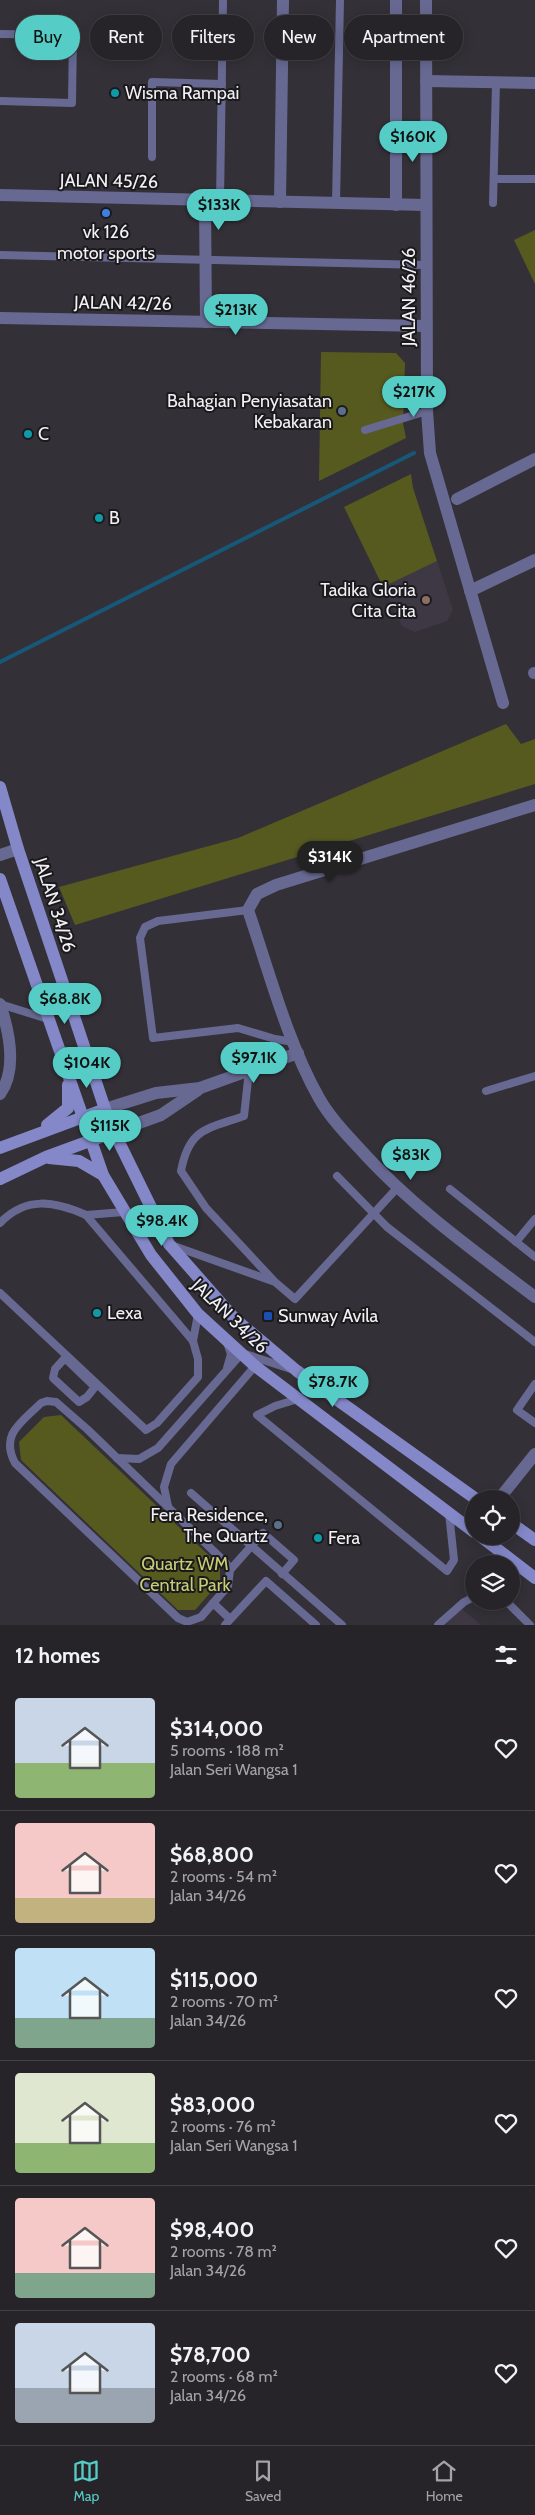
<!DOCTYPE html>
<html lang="en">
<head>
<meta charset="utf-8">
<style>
  :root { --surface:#262429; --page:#2e2c31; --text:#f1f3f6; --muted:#a4a4a8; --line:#424146; --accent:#55cdc6 }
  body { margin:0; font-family:Cabin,sans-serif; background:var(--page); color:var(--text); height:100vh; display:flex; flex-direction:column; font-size:19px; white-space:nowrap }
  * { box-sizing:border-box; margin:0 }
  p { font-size:16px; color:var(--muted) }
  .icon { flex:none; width:28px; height:28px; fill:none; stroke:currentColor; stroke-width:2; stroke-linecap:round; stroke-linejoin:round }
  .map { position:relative; height:1625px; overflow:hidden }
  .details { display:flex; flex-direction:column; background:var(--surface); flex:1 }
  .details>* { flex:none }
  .guide { position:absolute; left:15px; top:15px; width:505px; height:45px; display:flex; gap:10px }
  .fabs { position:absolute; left:465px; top:1490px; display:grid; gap:10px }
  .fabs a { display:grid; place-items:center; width:55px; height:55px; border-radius:50%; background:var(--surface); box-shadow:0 2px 12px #0003,0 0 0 1px var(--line); font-size:25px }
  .price { position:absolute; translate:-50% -42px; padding:0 11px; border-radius:18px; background:var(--accent); color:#111; font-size:16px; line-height:32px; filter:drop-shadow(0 1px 2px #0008) }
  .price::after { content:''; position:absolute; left:50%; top:30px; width:15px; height:11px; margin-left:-8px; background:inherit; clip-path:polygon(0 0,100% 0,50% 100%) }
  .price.selected { background:#222; color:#fff }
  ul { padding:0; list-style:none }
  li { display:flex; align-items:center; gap:15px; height:125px; padding:0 15px }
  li+li { border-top:1px solid var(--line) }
  li span { display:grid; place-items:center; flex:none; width:140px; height:100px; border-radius:5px; color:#555 }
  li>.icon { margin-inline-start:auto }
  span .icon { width:60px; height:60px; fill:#fffc; stroke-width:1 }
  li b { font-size:21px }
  h2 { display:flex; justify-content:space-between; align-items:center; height:60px; padding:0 15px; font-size:21px }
  .tag { padding:0 18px; border-radius:22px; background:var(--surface); box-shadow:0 2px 12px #0003,0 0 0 1px var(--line); font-size:18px; line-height:45px }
  .tag.selected { background:var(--accent); color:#111 }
  .tabs { display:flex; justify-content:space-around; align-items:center; height:70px; border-top:1px solid var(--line); background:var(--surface); font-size:14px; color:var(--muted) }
  .tabs a { display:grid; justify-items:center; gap:2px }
  .tabs .selected { color:var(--accent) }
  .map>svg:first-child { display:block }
</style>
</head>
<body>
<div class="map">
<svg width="535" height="1625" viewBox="0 0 535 1625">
  <rect width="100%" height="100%" fill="#333037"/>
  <g fill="#3e3845">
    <polygon points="437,561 453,610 447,621 415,632 402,626 383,587"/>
    <polygon points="461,1608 481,1625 445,1625"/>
  </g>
  <g fill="#575a1f">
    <polygon points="535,230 535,284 514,240"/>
    <polygon points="321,352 396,353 405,363 403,423 406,438 319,481"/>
    <polygon points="411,474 413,488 437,561 383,587 344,507"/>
    <polygon points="506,724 521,744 535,739 535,784 75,925 59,887 238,838"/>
    <polygon points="61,1415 220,1566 220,1582 195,1610 178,1610 21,1460 19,1442 44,1417"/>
  </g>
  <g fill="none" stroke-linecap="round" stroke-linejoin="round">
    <polyline stroke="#175878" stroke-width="4" points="0,662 414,453"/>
    <g stroke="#676992" stroke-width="8">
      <polyline points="0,34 73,35 72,103 0,101"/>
      <polyline points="152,157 152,82 222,84"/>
      <polyline points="494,179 535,179"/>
      <polyline points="220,201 223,0"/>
      <polyline points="336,203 340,0"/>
      <polyline points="493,203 496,83"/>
      <polyline points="0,255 426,265"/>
      <polyline points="365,430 427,411"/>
      <polyline points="248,910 158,921 145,927 140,938 153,1038 238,1028 275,1039 294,1042"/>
      <polyline points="0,1004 48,1019"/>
      <path d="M 249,1071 L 244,1116 C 207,1129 189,1128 181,1171 L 206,1208 L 274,1281"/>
      <polyline points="486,1091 535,1076"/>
      <polyline points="450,1189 535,1257"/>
      <polyline points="86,1215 124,1212"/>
      <path d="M 0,1223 C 26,1196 54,1201 86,1215 L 193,1341 L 198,1359 L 198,1377 L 157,1423 L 146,1430 L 0,1293"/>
      <polyline points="516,1242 535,1219"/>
      <polyline points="171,1245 275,1282 295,1299 398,1187"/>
      <polyline points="193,1341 198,1314"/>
      <polygon points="65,1358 95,1387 87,1397 79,1402 53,1378 55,1369"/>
      <polyline points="227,1368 231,1354 227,1343"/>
      <polyline points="535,1384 517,1410 535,1423"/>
      <polyline points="298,1399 275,1406 257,1415 447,1571 454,1560 449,1513"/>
      <path d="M 47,1401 L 56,1402 L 87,1429 L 226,1563 L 230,1570 L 228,1586 L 201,1617 L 187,1622 L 178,1618 L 15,1463 C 0,1434 21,1423 41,1403 Z"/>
      <polyline points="117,1458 139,1459 158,1448 242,1353 291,1369"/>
      <polyline points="191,1493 342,1625"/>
      <polyline points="168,1506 164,1487 171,1464 255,1366"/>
      <polyline points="230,1570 263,1533 294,1560 282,1574"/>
      <polyline points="511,1576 520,1567"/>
      <polyline points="506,1601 530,1625"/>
      <polyline points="213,1603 230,1619"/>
      <polyline points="225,1625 266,1581 316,1625"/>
      <polyline points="438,1625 464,1602 474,1597"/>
    </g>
    <g stroke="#676992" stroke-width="12">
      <polyline points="426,0 427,411 430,453 503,703"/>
      <polyline points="426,81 535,83"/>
      <polyline points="0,195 426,205"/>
      <polyline points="205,200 206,322"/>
      <polyline points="280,202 283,0"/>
      <polyline points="396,205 396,0"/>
      <polyline points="0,318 426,326"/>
      <polyline points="457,499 535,459"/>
      <polyline points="470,591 535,560"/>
      <polyline points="534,673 535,673"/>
      <path d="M 535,805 L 276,885 L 257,894 L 248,910 C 269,971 287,1041 319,1098 C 329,1116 345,1133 359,1148 C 410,1205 474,1251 535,1297"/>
      <polyline points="0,855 18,849"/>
      <path d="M 0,1004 C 9,1031 18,1069 0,1094"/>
      <polyline points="105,1109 156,1093 200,1088 298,1053"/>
      <polyline points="114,1132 161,1115 198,1090"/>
      <polyline points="499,1499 535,1454"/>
    </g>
    <g stroke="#8488c9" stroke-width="12">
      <polyline points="0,787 18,849 105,1109 114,1132 169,1244 235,1319 297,1371 476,1499"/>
      <polyline points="0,879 103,1175 151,1255 198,1314 255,1366 474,1532"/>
      <polyline points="47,1125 68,1108 68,1085"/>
      <polyline points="0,1148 105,1109"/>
      <polyline points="49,1158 79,1161 103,1175"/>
      <polyline points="0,1179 46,1157 114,1132"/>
      <polyline points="511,1523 535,1540"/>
      <polyline points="480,1536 535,1578"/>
    </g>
    <polyline stroke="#676992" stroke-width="8" points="337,1176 387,1227 535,1342"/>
  </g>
  <g fill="#0f9aa8" stroke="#1a191c" stroke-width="2">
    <circle cx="115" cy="93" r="5"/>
    <circle cx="28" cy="434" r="5"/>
    <circle cx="99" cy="518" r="5"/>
    <circle cx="97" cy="1313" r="5"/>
    <circle cx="318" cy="1538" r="5"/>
  </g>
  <circle fill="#3f7fe0" stroke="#1a191c" stroke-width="2" cx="106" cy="213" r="5"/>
  <g fill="#5c6f8a" stroke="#1a191c" stroke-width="2">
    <circle cx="342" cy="411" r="5"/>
    <circle cx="278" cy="1525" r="5"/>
  </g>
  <circle fill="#8d6e63" stroke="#1a191c" stroke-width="2" cx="426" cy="600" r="5"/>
  <rect fill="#1a4fb4" stroke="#1a191c" stroke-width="2" x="263" y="1311" width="10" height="10" rx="2.5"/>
  <g text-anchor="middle" stroke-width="4" stroke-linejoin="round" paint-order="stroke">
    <g font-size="18" fill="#f2f0f5" stroke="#1a191c" text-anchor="start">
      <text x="125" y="99">Wisma Rampai</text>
      <text x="106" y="238" text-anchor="middle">vk 126<tspan x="106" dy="21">motor sports</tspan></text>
      <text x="332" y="407" text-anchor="end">Bahagian Penyiasatan<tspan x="332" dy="21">Kebakaran</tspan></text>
      <text x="38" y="440">C</text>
      <text x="109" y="524">B</text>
      <text x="416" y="596" text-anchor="end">Tadika Gloria<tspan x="416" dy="21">Cita Cita</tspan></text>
      <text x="107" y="1319">Lexa</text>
      <text x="278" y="1322">Sunway Avila</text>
      <text x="268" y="1521" text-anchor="end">Fera Residence,<tspan x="268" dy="21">The Quartz</tspan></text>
      <text x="328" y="1544">Fera</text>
    </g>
    <g font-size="18" fill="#f2f0f5" stroke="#1a191c">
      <text transform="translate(109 181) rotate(1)" y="6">JALAN 45/26</text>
      <text transform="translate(409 297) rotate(-90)" y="6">JALAN 46/26</text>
      <text transform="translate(123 303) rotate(1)" y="6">JALAN 42/26</text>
      <text transform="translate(55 905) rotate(72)" y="6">JALAN 34/26</text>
      <text transform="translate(230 1316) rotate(44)" y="6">JALAN 34/26</text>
    </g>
    <g font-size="18" fill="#c8ce76" stroke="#1a191c">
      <text x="185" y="1570">Quartz WM<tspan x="185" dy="21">Central Park</tspan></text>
    </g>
  </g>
</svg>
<div class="fabs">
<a><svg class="icon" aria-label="locate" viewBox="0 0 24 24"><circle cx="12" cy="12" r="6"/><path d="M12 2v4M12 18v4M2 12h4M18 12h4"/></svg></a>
<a><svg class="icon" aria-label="layers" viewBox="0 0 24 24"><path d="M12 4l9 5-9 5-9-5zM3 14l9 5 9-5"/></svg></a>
</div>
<b class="price" style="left:413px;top:163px">$160K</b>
<b class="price" style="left:219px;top:231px">$133K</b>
<b class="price" style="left:236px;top:336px">$213K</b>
<b class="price" style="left:414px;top:418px">$217K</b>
<b class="price selected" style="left:330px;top:883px">$314K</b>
<b class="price" style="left:65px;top:1025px">$68.8K</b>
<b class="price" style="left:254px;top:1084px">$97.1K</b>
<b class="price" style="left:87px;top:1089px">$104K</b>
<b class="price" style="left:110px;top:1152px">$115K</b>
<b class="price" style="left:411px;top:1181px">$83K</b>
<b class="price" style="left:162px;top:1247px">$98.4K</b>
<b class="price" style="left:333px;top:1408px">$78.7K</b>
<div class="guide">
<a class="tag selected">Buy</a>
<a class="tag">Rent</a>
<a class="tag">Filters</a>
<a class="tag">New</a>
<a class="tag">Apartment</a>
</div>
</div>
<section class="details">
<h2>12 homes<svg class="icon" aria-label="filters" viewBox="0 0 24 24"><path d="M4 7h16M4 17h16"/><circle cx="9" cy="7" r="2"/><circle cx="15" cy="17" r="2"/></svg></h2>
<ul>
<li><span style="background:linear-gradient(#c9d6e8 65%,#8fb573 0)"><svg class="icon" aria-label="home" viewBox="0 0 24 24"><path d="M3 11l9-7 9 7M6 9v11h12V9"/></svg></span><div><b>$314,000</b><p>5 rooms · 188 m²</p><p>Jalan Seri Wangsa 1</p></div><svg class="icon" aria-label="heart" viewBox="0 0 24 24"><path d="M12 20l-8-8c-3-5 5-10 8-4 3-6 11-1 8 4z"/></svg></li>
<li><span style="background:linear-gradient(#f6c9c9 75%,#c2b280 0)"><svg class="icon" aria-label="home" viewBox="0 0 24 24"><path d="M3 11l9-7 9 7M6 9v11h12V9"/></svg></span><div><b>$68,800</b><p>2 rooms · 54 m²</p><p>Jalan 34/26</p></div><svg class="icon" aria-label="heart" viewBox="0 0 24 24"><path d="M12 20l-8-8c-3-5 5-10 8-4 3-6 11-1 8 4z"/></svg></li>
<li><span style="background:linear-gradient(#bfe0f5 70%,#7fa58c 0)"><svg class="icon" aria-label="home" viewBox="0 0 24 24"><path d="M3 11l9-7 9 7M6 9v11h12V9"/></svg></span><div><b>$115,000</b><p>2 rooms · 70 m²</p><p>Jalan 34/26</p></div><svg class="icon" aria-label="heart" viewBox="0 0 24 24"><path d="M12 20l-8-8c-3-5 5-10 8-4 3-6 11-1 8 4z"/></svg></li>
<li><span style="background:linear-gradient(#dfe7d0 70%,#8fb573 0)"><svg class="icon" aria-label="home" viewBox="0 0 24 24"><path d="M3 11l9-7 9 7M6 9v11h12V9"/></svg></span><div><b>$83,000</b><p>2 rooms · 76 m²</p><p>Jalan Seri Wangsa 1</p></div><svg class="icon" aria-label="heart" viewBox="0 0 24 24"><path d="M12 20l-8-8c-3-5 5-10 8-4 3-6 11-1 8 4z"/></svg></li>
<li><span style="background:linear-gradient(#f6c9c9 75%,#7fa58c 0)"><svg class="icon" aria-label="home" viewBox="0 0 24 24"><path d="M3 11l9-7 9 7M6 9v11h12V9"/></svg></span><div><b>$98,400</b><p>2 rooms · 78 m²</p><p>Jalan 34/26</p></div><svg class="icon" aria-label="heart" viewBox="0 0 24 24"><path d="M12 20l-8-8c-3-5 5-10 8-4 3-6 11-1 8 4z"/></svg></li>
<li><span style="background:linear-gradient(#c9d6e8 65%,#9aa5b1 0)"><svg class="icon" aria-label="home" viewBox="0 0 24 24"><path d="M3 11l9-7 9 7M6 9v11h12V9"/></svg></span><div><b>$78,700</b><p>2 rooms · 68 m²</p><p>Jalan 34/26</p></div><svg class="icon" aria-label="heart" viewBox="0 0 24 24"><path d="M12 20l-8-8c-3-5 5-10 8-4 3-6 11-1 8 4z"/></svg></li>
</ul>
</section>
<nav class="tabs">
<a class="selected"><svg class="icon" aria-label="map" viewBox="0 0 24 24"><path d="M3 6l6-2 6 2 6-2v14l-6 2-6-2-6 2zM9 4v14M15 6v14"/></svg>Map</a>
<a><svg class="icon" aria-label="saved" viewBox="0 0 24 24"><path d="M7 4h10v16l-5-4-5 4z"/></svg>Saved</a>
<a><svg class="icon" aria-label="home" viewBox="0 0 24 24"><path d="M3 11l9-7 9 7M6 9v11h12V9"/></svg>Home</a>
</nav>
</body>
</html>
